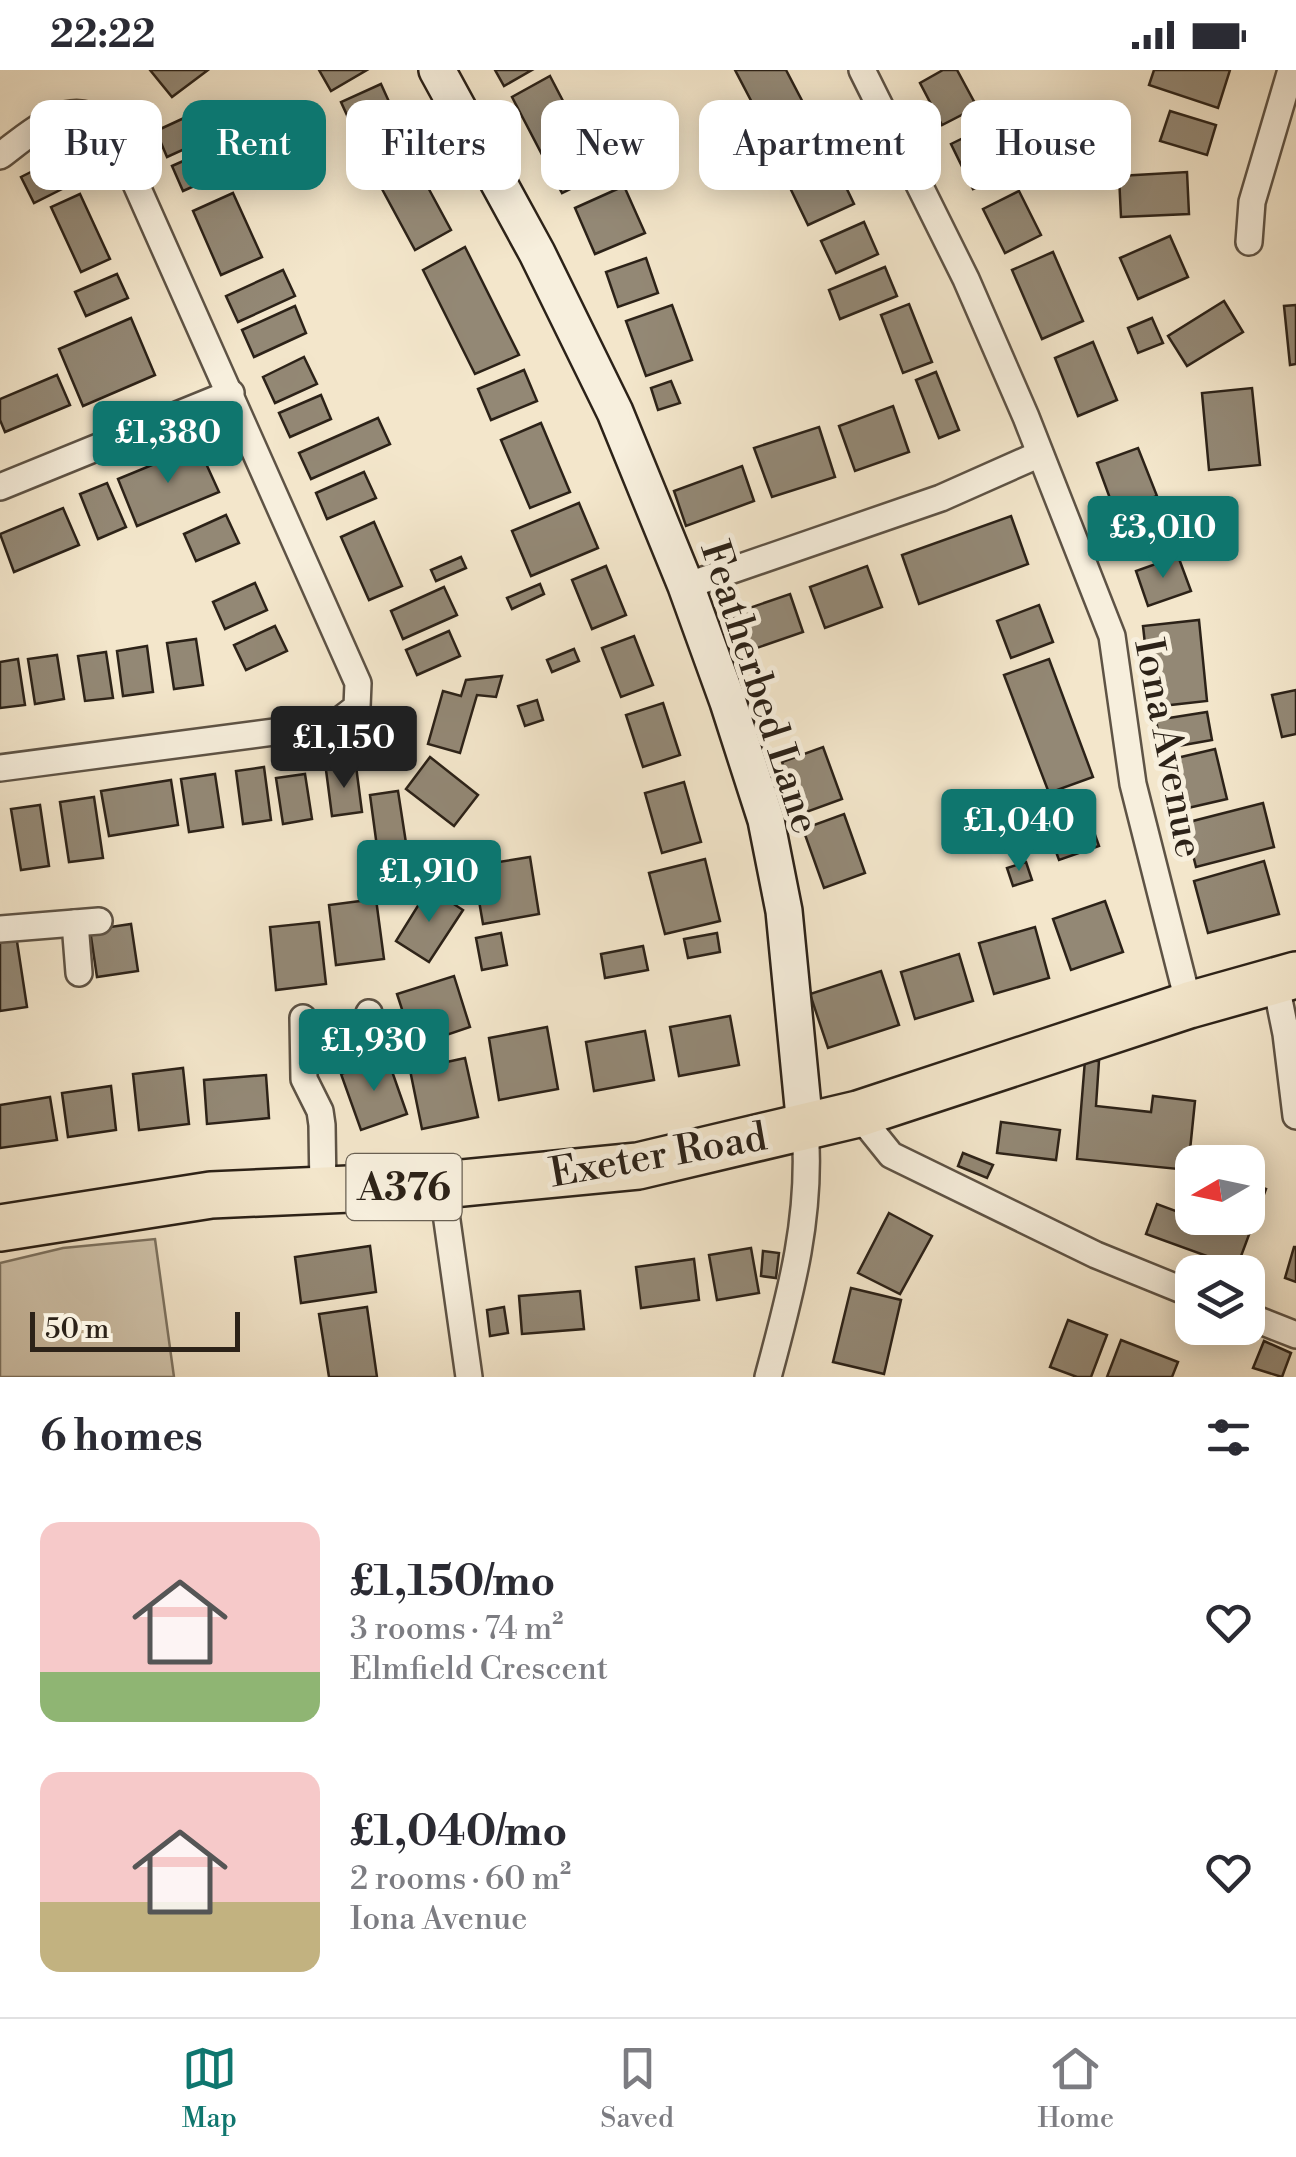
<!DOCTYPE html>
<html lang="en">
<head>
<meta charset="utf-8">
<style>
  :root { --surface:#fff; --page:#f2f2f3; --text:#2b2b33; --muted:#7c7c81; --line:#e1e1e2; --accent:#0f766e }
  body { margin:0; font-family:"Libre Bodoni",serif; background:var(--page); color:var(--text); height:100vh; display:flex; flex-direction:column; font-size:38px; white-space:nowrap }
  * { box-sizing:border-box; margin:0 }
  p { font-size:32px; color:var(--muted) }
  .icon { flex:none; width:55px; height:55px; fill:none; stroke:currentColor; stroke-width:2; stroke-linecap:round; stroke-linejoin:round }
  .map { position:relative; height:1307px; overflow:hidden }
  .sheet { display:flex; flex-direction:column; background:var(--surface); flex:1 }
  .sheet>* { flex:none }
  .banner { position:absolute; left:30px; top:30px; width:1238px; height:90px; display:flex; gap:20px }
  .needle { width:65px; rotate:261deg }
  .controls { position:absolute; left:1175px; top:1075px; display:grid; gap:20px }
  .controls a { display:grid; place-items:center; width:90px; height:90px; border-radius:20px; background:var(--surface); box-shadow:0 5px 25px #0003; font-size:50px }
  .scale { position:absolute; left:30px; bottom:25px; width:210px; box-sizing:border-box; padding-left:10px; border:5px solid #2c2218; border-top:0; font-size:28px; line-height:35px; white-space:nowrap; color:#2c2218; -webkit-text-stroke:8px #f7efdd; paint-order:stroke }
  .price { position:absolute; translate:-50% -85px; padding:0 22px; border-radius:10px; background:var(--accent); color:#fff; font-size:32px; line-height:65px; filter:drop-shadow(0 2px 5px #0008) }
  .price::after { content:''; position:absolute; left:50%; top:60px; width:30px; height:22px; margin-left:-15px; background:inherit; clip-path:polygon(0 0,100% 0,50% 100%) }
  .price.current { background:#222; color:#fff }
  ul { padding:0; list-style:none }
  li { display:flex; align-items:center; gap:30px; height:250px; padding:0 40px }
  li span { display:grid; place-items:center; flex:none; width:280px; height:200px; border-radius:20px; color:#555 }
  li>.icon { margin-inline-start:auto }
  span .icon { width:120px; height:120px; fill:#fffc; stroke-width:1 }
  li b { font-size:42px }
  h2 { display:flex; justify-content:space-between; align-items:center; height:120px; padding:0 40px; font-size:42px }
  .chip { padding:0 35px; border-radius:20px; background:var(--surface); box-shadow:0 5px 25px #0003; font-size:35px; line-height:90px }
  .chip.current { background:var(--accent); color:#fff }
  .status { display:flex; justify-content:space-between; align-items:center; height:70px; padding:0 50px; background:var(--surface); direction:ltr }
  .status svg { height:28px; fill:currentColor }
  .tabs { display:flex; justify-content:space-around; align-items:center; height:140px; border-top:2px solid var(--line); background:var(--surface); font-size:28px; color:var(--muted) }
  .tabs a { display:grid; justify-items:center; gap:5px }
  .tabs .current { color:var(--accent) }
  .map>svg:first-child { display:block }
</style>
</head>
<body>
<div class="status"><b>22:22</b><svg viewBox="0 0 49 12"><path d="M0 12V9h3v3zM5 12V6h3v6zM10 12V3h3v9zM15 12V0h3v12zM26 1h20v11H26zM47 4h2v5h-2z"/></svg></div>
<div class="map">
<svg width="1296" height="1307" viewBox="0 0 1296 1307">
  <rect width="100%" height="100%" fill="#f3e6cb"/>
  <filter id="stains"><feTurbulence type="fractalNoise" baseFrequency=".002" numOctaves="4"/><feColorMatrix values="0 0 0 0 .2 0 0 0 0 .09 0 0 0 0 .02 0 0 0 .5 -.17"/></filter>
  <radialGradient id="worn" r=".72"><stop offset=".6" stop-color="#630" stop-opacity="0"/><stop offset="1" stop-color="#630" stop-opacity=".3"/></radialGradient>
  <polygon fill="#d1c5ad" stroke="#7e7462" stroke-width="2.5" points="155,1169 174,1307 0,1307 0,1193 63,1178"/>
  <g fill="#938875" stroke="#2c2218" stroke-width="2.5">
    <polygon points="150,0 208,0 172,27"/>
    <polygon points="319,0 367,0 331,21"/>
    <polygon points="495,0 532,0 504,16"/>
    <polygon points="735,0 786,0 820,65 780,86"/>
    <polygon points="943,0 957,0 977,37 942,55 920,13"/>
    <polygon points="1154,0 1230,0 1218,38 1149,15"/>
    <polygon points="550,6 601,104 562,123 512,27"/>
    <polygon points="381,14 414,87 374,104 341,32"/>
    <polygon points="1170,41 1216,55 1207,85 1160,71"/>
    <polygon points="197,42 209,68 167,87 156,61"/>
    <polygon points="988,56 1010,101 973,119 951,74"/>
    <polygon points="217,76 228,101 183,121 172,96"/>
    <polygon points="827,77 854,134 808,155 781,99"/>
    <polygon points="61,87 74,113 34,133 21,107"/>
    <polygon points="418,99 451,160 415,180 382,119"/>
    <polygon points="1187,102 1189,144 1121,147 1119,106"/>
    <polygon points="624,116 645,163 595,184 575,138"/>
    <polygon points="1019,121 1041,165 1005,183 983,139"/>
    <polygon points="233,123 262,187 221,205 193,141"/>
    <polygon points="80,124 110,189 81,202 51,137"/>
    <polygon points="864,152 878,184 836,203 821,171"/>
    <polygon points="1170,166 1188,207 1138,229 1120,188"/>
    <polygon points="465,177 519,285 475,304 423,200"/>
    <polygon points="1053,182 1083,251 1042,269 1012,200"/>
    <polygon points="646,188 658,223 618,237 606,202"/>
    <polygon points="885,197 897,226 840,249 829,220"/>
    <polygon points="283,200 295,226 238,252 226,226"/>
    <polygon points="117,204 128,228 86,246 75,222"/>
    <polygon points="1224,231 1243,262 1187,296 1168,266"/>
    <polygon points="909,234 932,292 903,303 881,245"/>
    <polygon points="672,235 692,290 646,306 626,251"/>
    <polygon points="1296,235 1296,294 1290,295 1284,236"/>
    <polygon points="295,236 306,263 254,287 242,260"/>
    <polygon points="131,248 155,305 83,336 59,279"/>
    <polygon points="1152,248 1163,273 1138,283 1128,258"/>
    <polygon points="1093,272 1117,330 1078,346 1055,288"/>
    <polygon points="304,287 317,314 275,333 263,307"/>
    <polygon points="524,300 537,331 491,350 478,319"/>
    <polygon points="936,302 959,360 939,368 916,310"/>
    <polygon points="57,305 70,335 5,362 0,350 0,329"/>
    <polygon points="671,311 680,333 658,340 651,318"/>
    <polygon points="1252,318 1260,395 1209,400 1202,323"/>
    <polygon points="321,325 331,349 290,367 279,343"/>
    <polygon points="893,336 909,382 855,401 839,356"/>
    <polygon points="378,348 390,374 311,409 299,383"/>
    <polygon points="541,353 570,422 530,438 501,370"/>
    <polygon points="819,357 835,407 772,427 754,378"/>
    <polygon points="198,376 219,422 137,456 118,409"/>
    <polygon points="1138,378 1157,426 1115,442 1097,393"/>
    <polygon points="742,396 754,431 686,456 674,421"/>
    <polygon points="364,402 376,428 327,449 316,423"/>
    <polygon points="107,413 126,457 98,469 80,424"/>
    <polygon points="1176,430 1185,453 1125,474 1117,451"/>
    <polygon points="579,433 598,478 531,506 512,461"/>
    <polygon points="63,438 79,475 14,502 0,464"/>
    <polygon points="226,445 239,473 196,491 184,464"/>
    <polygon points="1011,446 1028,494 919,534 902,485"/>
    <polygon points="374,452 402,516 369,530 341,467"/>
    <polygon points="1178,486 1191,521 1148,536 1136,501"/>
    <polygon points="461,487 466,498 436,511 431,500"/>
    <polygon points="606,496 626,545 592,559 572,510"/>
    <polygon points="867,496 882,537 825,558 810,517"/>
    <polygon points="255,513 267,540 225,559 213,532"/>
    <polygon points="540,514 544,524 512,539 507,528"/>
    <polygon points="444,517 457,545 403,569 391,541"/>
    <polygon points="790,524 803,562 745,582 732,544"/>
    <polygon points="1039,535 1053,572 1011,588 997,551"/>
    <polygon points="1199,550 1207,631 1152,637 1143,556"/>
    <polygon points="275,556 287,581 246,600 234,575"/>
    <polygon points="449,561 460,586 417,605 406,580"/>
    <polygon points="634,566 653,615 621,627 602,578"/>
    <polygon points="196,569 203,615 174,619 167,573"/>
    <polygon points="147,576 153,622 123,626 117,581"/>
    <polygon points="574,579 579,591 552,602 547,590"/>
    <polygon points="106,582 113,628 85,631 78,586"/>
    <polygon points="57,585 64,629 35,634 28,589"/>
    <polygon points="18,589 25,635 0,638 0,592"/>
    <polygon points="1049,589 1093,707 1049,723 1004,605"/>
    <polygon points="502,606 496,627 477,625 460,683 428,674 443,621 461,626 466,610"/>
    <polygon points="1296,620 1296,664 1282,667 1272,625"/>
    <polygon points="537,630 543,650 525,656 518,636"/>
    <polygon points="663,633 680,685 643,697 626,645"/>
    <polygon points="1207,642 1212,670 1161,679 1156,650"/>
    <polygon points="823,677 842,729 801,744 782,692"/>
    <polygon points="1215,679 1227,729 1175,741 1164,691"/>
    <polygon points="430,687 478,725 454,756 406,719"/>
    <polygon points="356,696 362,742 332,746 326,700"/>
    <polygon points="264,697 271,750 243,754 236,701"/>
    <polygon points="215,704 223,757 189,762 181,709"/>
    <polygon points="305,704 312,749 283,754 276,708"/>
    <polygon points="171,710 178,755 109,766 101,721"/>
    <polygon points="684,712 701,772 662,783 645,723"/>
    <polygon points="398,721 406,773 377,777 370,725"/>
    <polygon points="1080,723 1099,776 1059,790 1040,738"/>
    <polygon points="94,727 103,788 69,792 60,732"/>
    <polygon points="1263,733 1274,777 1196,797 1185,753"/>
    <polygon points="40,735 49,796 21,800 11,739"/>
    <polygon points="844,744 865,803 824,818 803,759"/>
    <polygon points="530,787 539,844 483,854 473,796"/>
    <polygon points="705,789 720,851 665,864 649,803"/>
    <polygon points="1264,791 1279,844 1208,863 1194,811"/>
    <polygon points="1026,792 1032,810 1013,816 1007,798"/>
    <polygon points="429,818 463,840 429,892 396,871"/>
    <polygon points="376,829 384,889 336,895 329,835"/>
    <polygon points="1105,831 1123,882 1071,900 1053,849"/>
    <polygon points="319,852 326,914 276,920 270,857"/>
    <polygon points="131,854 138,901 97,907 90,860"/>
    <polygon points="1035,857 1049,908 994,924 979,873"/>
    <polygon points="501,863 507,895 482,900 476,868"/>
    <polygon points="717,863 720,882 688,888 684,869"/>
    <polygon points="16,865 27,937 0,941 0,868"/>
    <polygon points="643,876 648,900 605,908 601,884"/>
    <polygon points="959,884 973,931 915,949 901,902"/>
    <polygon points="881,901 899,955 828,978 810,924"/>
    <polygon points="454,906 470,957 414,976 397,924"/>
    <polygon points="730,946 739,995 679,1006 670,957"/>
    <polygon points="547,957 558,1019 499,1030 489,968"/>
    <polygon points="645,961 654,1010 594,1021 586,972"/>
    <polygon points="387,987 407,1044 361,1060 341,1004"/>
    <polygon points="465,988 478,1047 422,1059 410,1000"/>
    <polygon points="1085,990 1099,991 1096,1036 1151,1042 1153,1026 1195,1031 1188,1100 1077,1089"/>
    <polygon points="183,998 189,1054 139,1060 133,1004"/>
    <polygon points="266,1005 269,1048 207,1054 204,1010"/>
    <polygon points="111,1016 116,1060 68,1067 62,1023"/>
    <polygon points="50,1027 57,1070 0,1078 0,1035"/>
    <polygon points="1001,1052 1060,1060 1056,1090 997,1083"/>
    <polygon points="963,1083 993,1095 987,1108 958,1096"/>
    <polygon points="1248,1112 1266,1119 1237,1197 1146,1164 1157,1134 1216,1156 1219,1148 1248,1148"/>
    <polygon points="889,1143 932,1166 900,1224 858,1203"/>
    <polygon points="370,1176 376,1222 301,1233 295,1187"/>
    <polygon points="1294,1177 1296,1177 1296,1212 1285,1208"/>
    <polygon points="751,1178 759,1223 717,1230 709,1185"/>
    <polygon points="763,1181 779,1183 776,1208 761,1206"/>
    <polygon points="694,1189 699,1230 641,1238 636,1197"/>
    <polygon points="851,1218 901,1230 884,1304 833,1292"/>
    <polygon points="580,1221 584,1259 522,1264 519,1226"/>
    <polygon points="367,1237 377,1307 329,1307 319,1244"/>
    <polygon points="504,1237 508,1263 490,1266 487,1240"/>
    <polygon points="1068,1250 1107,1265 1091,1307 1077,1307 1050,1297"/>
    <polygon points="1121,1270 1178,1292 1172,1307 1107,1307"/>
    <polygon points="1264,1271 1291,1283 1282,1307 1253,1298"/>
  </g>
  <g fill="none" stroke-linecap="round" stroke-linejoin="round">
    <g stroke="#5e5345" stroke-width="30">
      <g id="street">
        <polyline points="862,0 966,209 1026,347 1112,566 1133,714 1189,935"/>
        <path d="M 0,86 C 26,67 66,27 99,51 C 107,56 113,68 119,76 L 358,613 L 357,637 L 335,654 L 0,698"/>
        <polyline points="1249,172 1252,132 1291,0"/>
        <polyline points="0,417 231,323"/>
        <polyline points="686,516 941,428 1040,384"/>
        <polyline points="75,853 79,903"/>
        <polyline points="0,859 99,851"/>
        <polyline points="1275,910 1286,964 1296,1046"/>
        <polyline points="303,948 304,1009 320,1041 322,1055 323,1121"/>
        <polyline points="306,977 372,970 369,943"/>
        <polyline points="858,1044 891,1085 1096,1185 1192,1224"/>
        <polyline points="442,1115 469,1307"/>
        <polyline points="1248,1246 1296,1265"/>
        <path d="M 768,1307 C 791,1222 812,1146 805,1057"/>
      </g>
    </g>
    <g stroke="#2c2218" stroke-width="40">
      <polyline id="secondary" points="437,0 537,183 615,342 686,516 728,632 766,750 784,841 805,1057"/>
    </g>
    <g stroke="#2c2218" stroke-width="50">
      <polyline id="highway" points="0,1158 211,1125 442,1115 638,1096 858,1044 1189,935 1296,905"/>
    </g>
    <use href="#street" stroke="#f7efdd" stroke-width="25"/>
    <use href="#secondary" stroke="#f7efdd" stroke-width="35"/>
    <use href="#highway" stroke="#f3e6cb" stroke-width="45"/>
  </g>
  <g text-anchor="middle" stroke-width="10" stroke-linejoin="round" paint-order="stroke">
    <rect fill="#f7efdd" stroke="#696053" stroke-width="2.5" x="346.5" y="1084" width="115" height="66" rx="8"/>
    <g font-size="38" font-weight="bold" fill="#2c2218">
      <text x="404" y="1130">A376</text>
    </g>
    <g font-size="40" fill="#2c2218" stroke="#f7efdd">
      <text transform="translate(761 617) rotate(72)" y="14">Featherbed Lane</text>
      <text transform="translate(1170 678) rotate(79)" y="14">Iona Avenue</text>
      <text transform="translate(658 1084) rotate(-10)" y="14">Exeter Road</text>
    </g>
  </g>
  <rect width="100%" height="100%" filter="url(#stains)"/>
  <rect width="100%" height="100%" fill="url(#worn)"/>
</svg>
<div class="controls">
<a><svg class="needle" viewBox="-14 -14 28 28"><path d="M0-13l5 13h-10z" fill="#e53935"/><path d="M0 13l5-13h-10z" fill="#7c7c81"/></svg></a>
<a><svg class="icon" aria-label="layers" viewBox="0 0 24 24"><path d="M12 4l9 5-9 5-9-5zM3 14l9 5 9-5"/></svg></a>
</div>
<div class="scale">50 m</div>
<b class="price" style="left:168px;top:416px">£1,380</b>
<b class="price" style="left:1163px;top:511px">£3,010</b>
<b class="price current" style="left:344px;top:721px">£1,150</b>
<b class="price" style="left:1019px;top:804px">£1,040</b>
<b class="price" style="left:429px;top:855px">£1,910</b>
<b class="price" style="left:374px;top:1024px">£1,930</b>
<div class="banner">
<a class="chip">Buy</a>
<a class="chip current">Rent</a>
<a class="chip">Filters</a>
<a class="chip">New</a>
<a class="chip">Apartment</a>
<a class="chip">House</a>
</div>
</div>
<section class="sheet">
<h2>6 homes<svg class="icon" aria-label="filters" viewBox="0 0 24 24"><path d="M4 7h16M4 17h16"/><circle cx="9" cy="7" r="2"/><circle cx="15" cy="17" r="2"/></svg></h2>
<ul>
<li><span style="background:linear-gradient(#f6c9c9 75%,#8fb573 0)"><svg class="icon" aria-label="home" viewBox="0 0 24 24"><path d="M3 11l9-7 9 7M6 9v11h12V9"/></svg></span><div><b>£1,150/mo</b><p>3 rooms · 74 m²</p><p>Elmfield Crescent</p></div><svg class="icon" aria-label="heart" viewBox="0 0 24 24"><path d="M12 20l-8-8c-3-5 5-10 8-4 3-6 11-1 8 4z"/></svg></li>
<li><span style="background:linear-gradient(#f6c9c9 65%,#c2b280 0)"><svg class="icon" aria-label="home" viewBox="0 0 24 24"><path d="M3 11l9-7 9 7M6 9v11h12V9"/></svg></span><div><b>£1,040/mo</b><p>2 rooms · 60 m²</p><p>Iona Avenue</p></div><svg class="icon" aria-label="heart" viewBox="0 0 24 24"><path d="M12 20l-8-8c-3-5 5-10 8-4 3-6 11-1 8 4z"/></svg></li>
</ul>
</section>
<nav class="tabs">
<a class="current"><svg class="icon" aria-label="map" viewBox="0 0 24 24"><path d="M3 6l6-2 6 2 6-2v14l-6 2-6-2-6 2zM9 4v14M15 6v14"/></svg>Map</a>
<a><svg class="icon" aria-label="saved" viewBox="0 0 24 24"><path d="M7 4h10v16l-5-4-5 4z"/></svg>Saved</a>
<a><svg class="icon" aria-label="home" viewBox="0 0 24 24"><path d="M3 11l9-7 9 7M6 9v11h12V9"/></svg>Home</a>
</nav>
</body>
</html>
